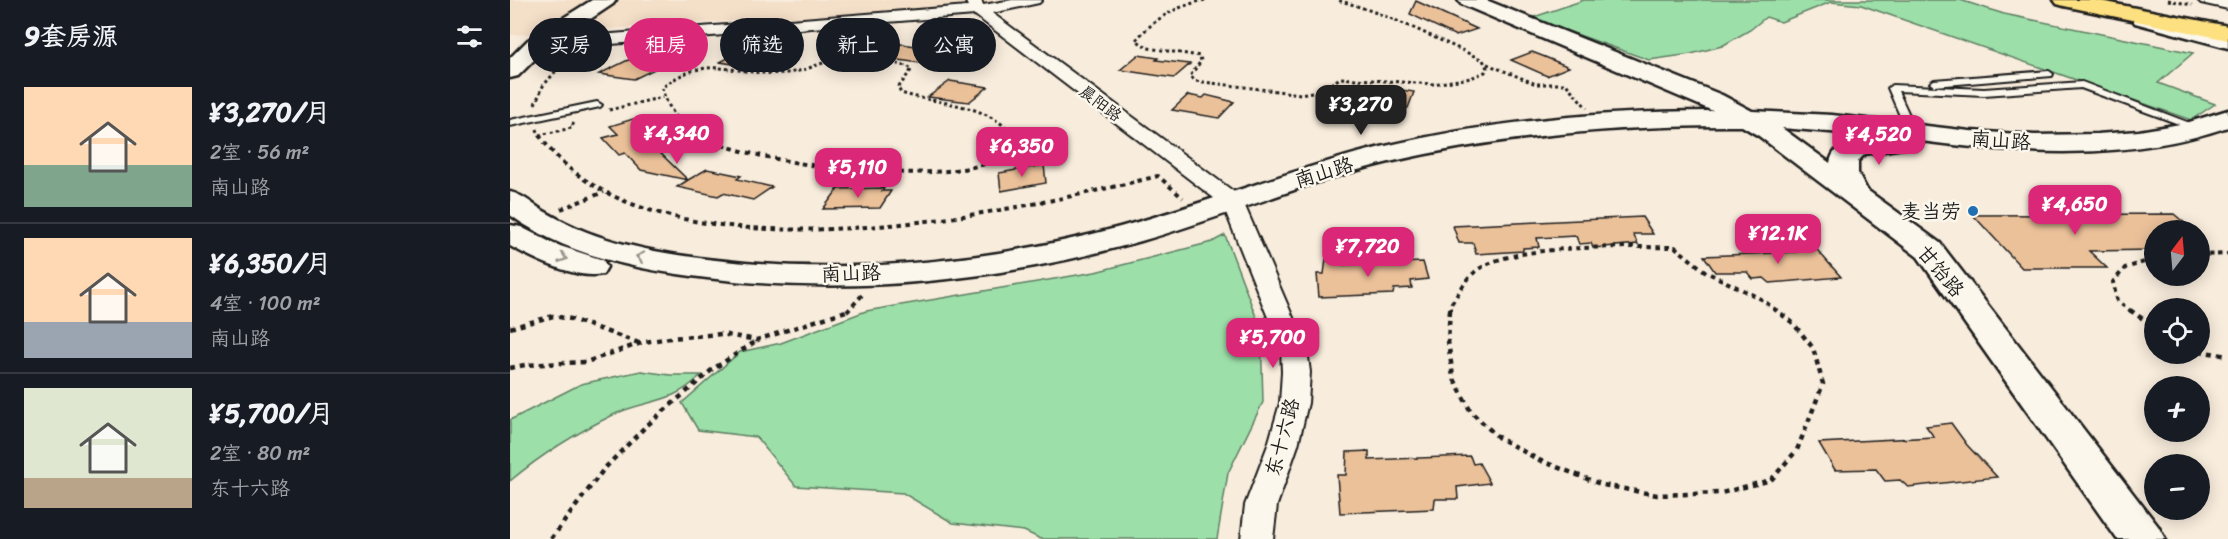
<!DOCTYPE html>
<html lang="zh">
<head>
<meta charset="utf-8">
<style>
  :root { --surface:#171b24; --page:#242831; --text:#f1f3f6; --muted:#9ea1a6; --line:#363941; --accent:#db2777 }
  body { margin:0; font-family:Sriracha,"LXGW WenKai TC",sans-serif; background:var(--page); color:var(--text); height:100vh; display:flex; flex-direction:column; font-size:22px; white-space:nowrap }
  * { box-sizing:border-box; margin:0 }
  p { font-size:20px; color:var(--muted) }
  .icon { flex:none; width:33px; height:33px; fill:none; stroke:currentColor; stroke-width:2; stroke-linecap:round; stroke-linejoin:round }
  .map { position:relative; flex:1; overflow:hidden }
  .drawer { display:flex; flex-direction:column; background:var(--surface); width:510px }
  .drawer>* { flex:none }
  .banner { position:absolute; left:18px; top:18px; width:570px; height:54px; display:flex; gap:12px }
  .needle { width:39px; rotate:16deg }
  .controls { position:absolute; left:1634px; top:220px; display:grid; gap:12px }
  .controls a { display:grid; place-items:center; width:66px; height:66px; border-radius:50%; background:var(--surface); box-shadow:0 3px 15px #0003; font-size:30px }
  .price { position:absolute; translate:-50% -51px; padding:0 14px; border-radius:12px; background:var(--accent); color:#fff; font-size:20px; line-height:39px; filter:drop-shadow(0 2px 3px #0008) }
  .price::after { content:''; position:absolute; left:50%; top:36px; width:18px; height:14px; margin-left:-9px; background:inherit; clip-path:polygon(0 0,100% 0,50% 100%) }
  .price.active { background:#222; color:#fff }
  ul { padding:0; list-style:none }
  li { display:flex; align-items:center; gap:18px; height:150px; padding:0 24px }
  li+li { border-top:2px solid var(--line) }
  li span { display:grid; place-items:center; flex:none; width:168px; height:120px; border-radius:0px; color:#555 }
  li>.icon { margin-inline-start:auto }
  span .icon { width:72px; height:72px; fill:#fffc; stroke-width:1 }
  li b { font-size:26px }
  h2 { display:flex; justify-content:space-between; align-items:center; height:72px; padding:0 24px; font-size:26px }
  .chip { padding:0 21px; border-radius:27px; background:var(--surface); box-shadow:0 3px 15px #0003; font-size:21px; line-height:54px }
  .chip.active { background:var(--accent); color:#fff }
  main { display:flex; flex:1; min-height:0 }
  .map>svg:first-child { display:block }
</style>
</head>
<body>
<main>
<section class="drawer">
<h2>9套房源<svg class="icon" aria-label="filters" viewBox="0 0 24 24"><path d="M4 7h16M4 17h16"/><circle cx="9" cy="7" r="2"/><circle cx="15" cy="17" r="2"/></svg></h2>
<ul>
<li><span style="background:linear-gradient(#ffd9b3 65%,#7fa58c 0)"><svg class="icon" aria-label="home" viewBox="0 0 24 24"><path d="M3 11l9-7 9 7M6 9v11h12V9"/></svg></span><div><b>¥3,270/月</b><p>2室 · 56 m²</p><p>南山路</p></div></li>
<li><span style="background:linear-gradient(#ffd9b3 70%,#9aa5b1 0)"><svg class="icon" aria-label="home" viewBox="0 0 24 24"><path d="M3 11l9-7 9 7M6 9v11h12V9"/></svg></span><div><b>¥6,350/月</b><p>4室 · 100 m²</p><p>南山路</p></div></li>
<li><span style="background:linear-gradient(#dfe7d0 75%,#b9a48a 0)"><svg class="icon" aria-label="home" viewBox="0 0 24 24"><path d="M3 11l9-7 9 7M6 9v11h12V9"/></svg></span><div><b>¥5,700/月</b><p>2室 · 80 m²</p><p>东十六路</p></div></li>
</ul>
</section>
<div class="map">
<svg width="1718" height="539" viewBox="0 0 1718 539">
  <rect width="100%" height="100%" fill="#f8ecdc"/>
  <filter id="ink" filterUnits="userSpaceOnUse"><feTurbulence type="fractalNoise" baseFrequency=".0167" numOctaves="2"/><feDisplacementMap in="SourceGraphic" scale="12" xChannelSelector="R" yChannelSelector="G"/><feConvolveMatrix kernelMatrix="1 2 1 2 8 2 1 2 1" color-interpolation-filters="sRGB"/></filter>
  <g filter="url(#ink)">
    <polygon fill="#f4dfc8" points="0,0 496,0 475,5 0,35"/>
    <g fill="#9ddfa9" stroke="#5c7e62" stroke-width="1.5">
      <polygon points="1074,0 1450,0 1494,14 1683,53 1648,83 1705,104 1681,120 1351,5 1321,2 1271,22 1256,17 1240,30 1212,46 1181,54 1139,60 1021,18"/>
      <polygon points="715,235 751,330 753,402 718,473 707,539 531,539 514,531 443,523 393,493 286,486 246,437 188,430 172,403 230,352 271,343 356,311 585,272 702,242"/>
      <path d="M 131,371 L 160,375 L 191,375 C 162,405 137,399 105,414 C 68,432 31,455 0,481 L 0,420 L 71,384 Z"/>
    </g>
    <g fill="#ebc19a" stroke="#1c1c1c" stroke-width="1.5">
      <polygon points="906,1 967,29 946,36 900,14"/>
      <polygon points="368,41 437,50 417,64 346,54"/>
      <polygon points="234,50 238,49 288,56 263,70 210,62"/>
      <polygon points="1022,52 1035,57 1059,67 1037,76 1001,60"/>
      <polygon points="628,55 648,58 646,60 680,64 664,78 610,70"/>
      <polygon points="118,60 153,65 124,79 89,74"/>
      <polygon points="440,81 478,87 459,102 418,97"/>
      <polygon points="873,87 904,92 898,108 848,103 855,88 872,90"/>
      <polygon points="678,95 693,98 696,95 724,102 709,118 662,110"/>
      <polygon points="123,119 145,140 139,142 178,180 197,169 231,176 227,179 262,187 243,200 213,193 208,196 167,187 178,180 131,170 115,153 109,155 93,138 108,134 100,126"/>
      <polygon points="534,165 536,183 491,191 489,173"/>
      <polygon points="374,188 372,191 381,191 370,208 313,209 328,189"/>
      <polygon points="1664,214 1684,231 1644,231 1644,250 1579,251 1597,268 1512,268 1463,215"/>
      <polygon points="1132,217 1143,234 1123,234 1128,244 1083,248 1081,243 1069,244 1066,236 1027,238 1029,247 1013,248 1013,251 966,254 963,243 949,243 943,226"/>
      <polygon points="1301,243 1331,277 1260,283 1254,278 1243,279 1237,272 1205,272 1194,256 1286,252 1281,245"/>
      <polygon points="816,259 833,259 833,265 913,262 918,279 901,281 902,288 884,289 883,294 809,297 807,274 814,274"/>
      <polygon points="1441,423 1457,445 1487,477 1398,487 1390,480 1375,481 1366,469 1325,470 1309,443 1424,437 1416,426"/>
      <polygon points="859,451 859,460 960,456 963,464 969,463 980,483 947,487 948,499 925,499 924,509 830,513 827,475 836,475 837,452"/>
    </g>
    <g fill="none" stroke-linecap="round" stroke-linejoin="round">
      <g stroke="#1c1c1c" stroke-width="4">
        <g id="lane">
          <polygon points="1539,71 1543,74 1542,76 1424,86 1420,83 1424,80"/>
          <polygon points="1572,82 1693,128 1688,131 1685,130 1571,88 1474,95 1388,91 1407,132 1402,135 1397,132 1378,88 1382,85 1474,89"/>
          <polygon points="87,102 92,105 90,107 0,126 0,120"/>
        </g>
      </g>
      <g stroke="#1c1c1c" stroke-width="4">
        <g id="street">
          <polygon points="455,0 471,0 473,5 502,0 532,0 529,3 482,13 731,197 797,350 800,372 798,403 788,445 767,505 763,539 731,539 735,505 758,445 770,403 772,372 771,350 713,205 465,15 26,50 18,45 26,40 458,6"/>
          <polygon points="1688,0 1718,0 1718,9 1691,3"/>
        </g>
      </g>
      <g stroke="#1c1c1c" stroke-width="5">
        <g id="secondary">
          <polygon points="82,0 106,0 103,4 34,50 8,76 0,78 0,58 18,40"/>
          <path d="M 948,0 L 976,0 L 1212,95 L 1242,111 L 1322,115 L 1460,131 L 1525,135 L 1587,134 L 1629,131 L 1676,123 L 1718,110 L 1718,127 C 1617,162 1507,154 1403,140 L 1400,147 L 1355,154 L 1348,161 L 1348,173 L 1357,190 L 1430,243 L 1648,526 L 1655,539 L 1607,539 L 1408,257 L 1249,136 L 1232,126 C 1114,125 995,135 879,162 C 795,182 715,217 631,241 C 491,281 342,296 197,278 C 129,270 57,256 0,215 L 0,192 C 13,195 21,203 32,210 C 46,218 61,226 77,232 C 126,251 182,258 235,263 C 359,273 489,260 610,227 C 698,203 782,169 871,147 C 980,121 1092,111 1203,111 L 951,4 ZM 1272,128 L 1368,136 C 1350,138 1324,140 1320,163 Z"/>
          <polygon points="1633,12 1718,34 1718,48 1625,23 1622,18 1625,13"/>
          <path d="M 0,225 L 11,227 L 44,244 L 93,260 L 97,267 L 93,274 C 67,280 24,259 0,246 Z"/>
        </g>
      </g>
      <g stroke="#1c1c1c" stroke-width="5">
        <polygon id="primary" points="1544,0 1585,0 1718,26 1718,40 1554,6 1547,4"/>
      </g>
      <g stroke="#1c1c1c" stroke-width="3" stroke-dasharray="3 3" stroke-linecap="butt">
        <path d="M 695,0 C 667,6 645,18 626,40 L 638,48 L 690,56 L 691,61 L 680,76 L 685,81 L 791,94 L 812,90 L 830,78 L 923,84 L 961,78 L 975,72 L 977,68 L 973,60 C 925,38 878,14 827,0"/>
        <polyline points="1658,0 1682,5"/>
        <polyline points="977,64 1026,84 1056,84 1077,108"/>
        <polyline points="25,104 33,86 51,65"/>
        <polyline points="99,110 153,97"/>
        <polyline points="27,129 29,136"/>
        <polyline points="29,135 62,128 64,121"/>
        <path d="M 190,136 C 171,127 157,108 152,88 C 196,51 226,77 275,73 C 297,72 316,59 338,57 C 356,54 379,63 397,66 L 402,69 L 388,88 L 391,93 C 434,106 472,101 505,136"/>
      </g>
      <g stroke="#1c1c1c" stroke-width="4" stroke-dasharray="4.5 4.5" stroke-linecap="butt">
        <path d="M 29,135 C 138,292 492,215 648,176 L 673,198"/>
        <path d="M 187,135 C 246,165 440,192 497,154 C 502,150 505,144 508,139 L 504,135"/>
        <polyline points="51,209 94,192"/>
        <polyline points="1689,255 1718,254"/>
        <polyline points="337,312 353,294"/>
        <path d="M 940,312 L 940,305 C 948,295 955,280 965,272 C 1000,242 1118,248 1165,247 L 1196,272 L 1253,300 L 1268,312"/>
        <polyline points="1622,312 1607,301 1603,282 1615,268 1644,259"/>
      </g>
      <g stroke="#1c1c1c" stroke-width="4.5" stroke-dasharray="5 5" stroke-linecap="butt">
        <polyline points="940,310 938,341 943,377 961,412 989,438 1029,460 1093,485 1147,495 1211,493 1261,480 1287,450 1313,384 1303,348 1283,323 1266,310"/>
        <polyline points="1620,310 1644,327"/>
        <polyline points="0,328 43,316 61,319 129,343"/>
        <polyline points="1689,351 1718,356"/>
        <polyline points="0,368 15,365 76,362 134,342 160,338 211,334 247,340 339,310"/>
        <polyline points="41,539 94,469 134,428 203,369 246,341"/>
      </g>
      <use href="#lane" fill="#fbf7ec" fill-rule="evenodd"/>
      <use href="#street" fill="#fbf7ec" fill-rule="evenodd"/>
      <use href="#secondary" fill="#fbf7ec" fill-rule="evenodd"/>
      <use href="#primary" fill="#fde080" fill-rule="evenodd"/>
    </g>
    <defs><path id="oneway-chevron" d="M-2-3.5L2.5 0L-2 3.5" fill="none" stroke-width="1.6" stroke-linecap="round" stroke-linejoin="round" transform="scale(1.5)"/></defs>
    <g stroke="#97948e">
      <use href="#oneway-chevron" transform="translate(130 257) rotate(-168)"/>
      <use href="#oneway-chevron" transform="translate(53 258) rotate(19)"/>
    </g>
  </g>
  <circle fill="#1f6fb2" stroke="#fbf7ec" stroke-width="2" cx="1463" cy="211" r="6"/>
  <g text-anchor="middle" stroke-width="5" stroke-linejoin="round" paint-order="stroke">
    <g font-size="16" fill="#1c1c1c" stroke="#fbf7ec">
      <text transform="translate(591 103) rotate(37)" y="6">晨阳路</text>
    </g>
    <g font-size="20" fill="#1c1c1c" stroke="#fbf7ec">
      <text transform="translate(1491 140) rotate(4)" y="7">南山路</text>
      <text transform="translate(814 172) rotate(-17)" y="7">南山路</text>
      <text transform="translate(1431 271) rotate(50)" y="7">甘饴路</text>
      <text transform="translate(341 273) rotate(-2)" y="7">南山路</text>
      <text transform="translate(772 437) rotate(-75)" y="7">东十六路</text>
    </g>
    <g font-size="20" fill="#1c1c1c" stroke="#fbf7ec" text-anchor="end">
      <text x="1451" y="218">麦当劳</text>
    </g>
  </g>
</svg>
<div class="controls">
<a><svg class="needle" viewBox="-14 -14 28 28"><path d="M0-13l5 13h-10z" fill="#e53935"/><path d="M0 13l5-13h-10z" fill="#9ea1a6"/></svg></a>
<a><svg class="icon" aria-label="locate" viewBox="0 0 24 24"><circle cx="12" cy="12" r="6"/><path d="M12 2v4M12 18v4M2 12h4M18 12h4"/></svg></a>
<a>+</a>
<a>−</a>
</div>
<b class="price active" style="left:851px;top:136px">¥3,270</b>
<b class="price" style="left:167px;top:165px">¥4,340</b>
<b class="price" style="left:1369px;top:166px">¥4,520</b>
<b class="price" style="left:512px;top:178px">¥6,350</b>
<b class="price" style="left:348px;top:199px">¥5,110</b>
<b class="price" style="left:1565px;top:236px">¥4,650</b>
<b class="price" style="left:1268px;top:265px">¥12.1K</b>
<b class="price" style="left:858px;top:278px">¥7,720</b>
<b class="price" style="left:763px;top:369px">¥5,700</b>
<div class="banner">
<a class="chip">买房</a>
<a class="chip active">租房</a>
<a class="chip">筛选</a>
<a class="chip">新上</a>
<a class="chip">公寓</a>
</div>
</div>
</main>
</body>
</html>
